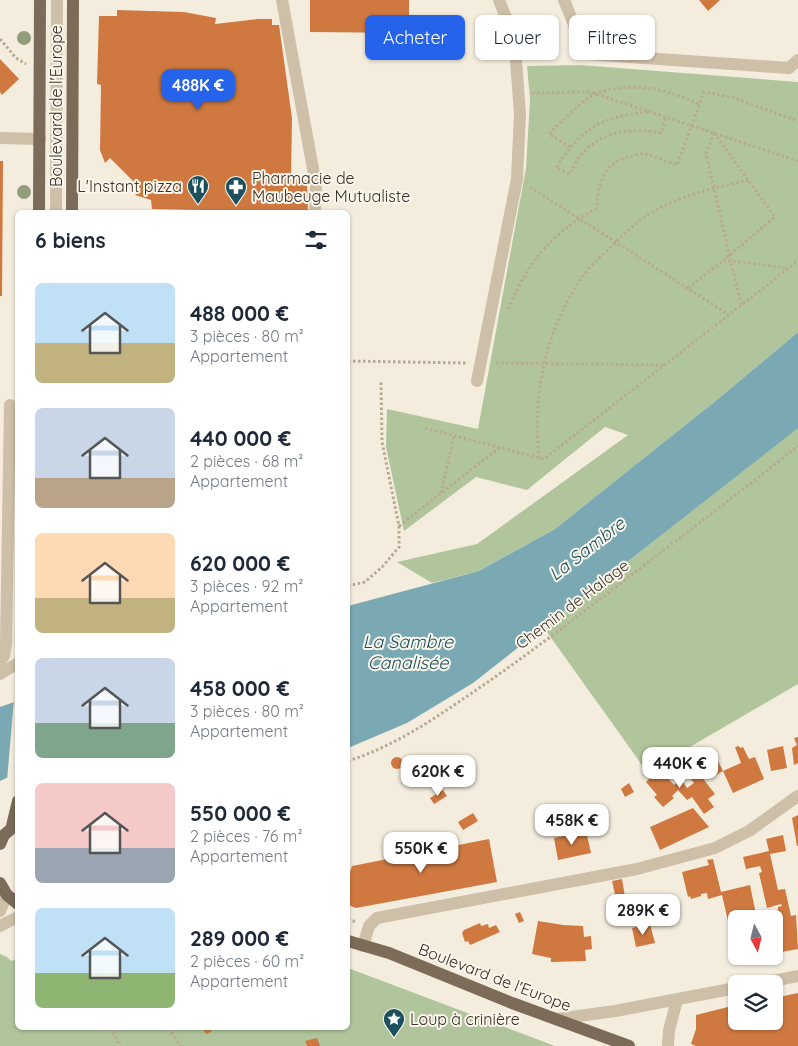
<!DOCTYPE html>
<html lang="fr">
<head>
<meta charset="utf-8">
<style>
  :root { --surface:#fff; --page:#f2f2f3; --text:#1f2937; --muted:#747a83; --accent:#2563eb }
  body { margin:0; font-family:Quicksand,sans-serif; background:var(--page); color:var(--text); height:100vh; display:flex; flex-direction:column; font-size:19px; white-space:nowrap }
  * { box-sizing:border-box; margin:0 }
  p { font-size:16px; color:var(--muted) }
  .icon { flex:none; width:28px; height:28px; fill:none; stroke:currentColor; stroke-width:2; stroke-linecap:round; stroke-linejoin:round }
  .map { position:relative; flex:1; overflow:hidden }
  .sheet { position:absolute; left:15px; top:210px; width:335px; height:820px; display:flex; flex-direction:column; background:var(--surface); border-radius:8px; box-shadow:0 1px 4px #0004 }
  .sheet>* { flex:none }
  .top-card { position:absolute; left:365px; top:15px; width:358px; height:45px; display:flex; gap:10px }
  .needle { width:32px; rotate:173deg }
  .tools { position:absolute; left:728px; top:910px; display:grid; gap:10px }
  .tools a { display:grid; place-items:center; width:55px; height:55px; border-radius:8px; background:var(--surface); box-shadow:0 1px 4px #0004; font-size:25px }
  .price { position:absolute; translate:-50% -42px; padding:0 11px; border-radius:10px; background:#fff; color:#222; font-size:16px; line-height:32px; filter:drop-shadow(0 1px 2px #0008) }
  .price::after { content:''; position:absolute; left:50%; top:30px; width:15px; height:11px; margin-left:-8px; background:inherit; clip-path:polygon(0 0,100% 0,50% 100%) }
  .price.current { background:var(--accent); color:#fff }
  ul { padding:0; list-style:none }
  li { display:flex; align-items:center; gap:15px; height:125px; padding:0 20px }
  li span { display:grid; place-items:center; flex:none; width:140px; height:100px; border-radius:8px; color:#555 }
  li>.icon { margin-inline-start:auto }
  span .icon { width:60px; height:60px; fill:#fffc; stroke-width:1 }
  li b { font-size:21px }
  h2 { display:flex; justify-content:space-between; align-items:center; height:60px; padding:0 20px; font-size:21px }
  .tag { padding:0 18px; border-radius:8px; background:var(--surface); box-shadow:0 1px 4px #0004; font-size:18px; line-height:45px }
  .tag.current { background:var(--accent); color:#fff }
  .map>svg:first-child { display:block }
</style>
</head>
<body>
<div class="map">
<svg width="798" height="1046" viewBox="0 0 798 1046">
  <rect width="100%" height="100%" fill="#f4edde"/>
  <g fill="#b1c59c">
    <polygon points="580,65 798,82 798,332 718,399 555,529 479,571 432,583 397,562 477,544 628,435 605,427 527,490 476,477 404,531 386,447 387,409 478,429 526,168 530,99 527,66"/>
    <polygon points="798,427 798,684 647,772 544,628"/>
    <polygon points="0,954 7,957 11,961 17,959 18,1028 348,1028 348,968 555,1046 0,1046"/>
  </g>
  <g fill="#7aa9b4">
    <polygon points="798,332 798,428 473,683 407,723 348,748 348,606 479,571 555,529 718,399"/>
    <polygon points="17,701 17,773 0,781 0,707"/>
  </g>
  <polygon fill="#f4edde" points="18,698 18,776 7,781 14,699"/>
  <g fill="#cf7941">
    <polygon points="310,0 409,0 409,33 310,32"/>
    <polygon points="699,0 720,0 708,11"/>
    <polygon points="117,10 184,12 216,18 215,24 258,19 272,19 272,25 279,25 292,118 291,179 307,180 308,212 152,209 151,200 135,195 141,189 110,158 105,163 100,150 101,85 97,84 99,16 117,16"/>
    <polygon points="0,59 19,79 2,95 0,92"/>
    <polygon points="0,161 3,161 2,296 0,296"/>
    <polygon points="798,737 798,763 794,765 792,748 797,745 794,738"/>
    <polygon points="739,746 740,748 743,747 749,759 755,757 764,779 733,793 723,771 741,763 735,747"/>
    <polygon points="783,746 787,768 771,771 767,750"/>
    <circle cx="397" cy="763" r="6"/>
    <polygon points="717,759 723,771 711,778 705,766"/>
    <polygon points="654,762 674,785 681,779 687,788 694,783 689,777 697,771 715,794 708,799 714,807 704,814 692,797 687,800 678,790 672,796 674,798 663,807 654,797 657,795 646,782 651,777 645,769"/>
    <polygon points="629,783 634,792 625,797 621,789"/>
    <polygon points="443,790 447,796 434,804 430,798"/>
    <polygon points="693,808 709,827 660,850 650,827"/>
    <polygon points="473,813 478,821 463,830 458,822"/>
    <polygon points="798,815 798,846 797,846 792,818"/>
    <polygon points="586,831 591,853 558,860 554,838"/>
    <polygon points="783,835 786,851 770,854 778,890 785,889 791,916 796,915 798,949 776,953 774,943 774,918 777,917 775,910 778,910 778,907 782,906 781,904 767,908 759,873 762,872 760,866 746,869 743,857 769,851 766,839"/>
    <polygon points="489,839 497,882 356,908 348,905 348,878 352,866"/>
    <polygon points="713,859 721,892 750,885 757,919 737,918 728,921 722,895 708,899 707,893 701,894 701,896 691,899 690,896 688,897 682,872 709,865 707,860"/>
    <polygon points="622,879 625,897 616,899 612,881"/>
    <polygon points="672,898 674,907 653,912 651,902"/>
    <polygon points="520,912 524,921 519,923 515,914"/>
    <polygon points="538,921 563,925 583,926 584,937 591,936 592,949 585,950 586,961 551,962 551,958 532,954"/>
    <polygon points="480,923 481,926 488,924 489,928 496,925 500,932 470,945 468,941 465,942 462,933 464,930"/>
    <polygon points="650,924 655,943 636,947 632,928"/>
    <polygon points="745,956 765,956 766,959 746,963"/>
    <polygon points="798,993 798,1046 696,1046 691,1044 696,1029 696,1015 736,1005 736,1021 774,1021 774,998"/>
    <polygon points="201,1028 210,1028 212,1031 207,1034"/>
    <polygon points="317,1038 320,1046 307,1046 305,1041"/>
  </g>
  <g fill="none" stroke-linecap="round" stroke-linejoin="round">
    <g stroke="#baa992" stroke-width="3" stroke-dasharray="2.5 2.5" stroke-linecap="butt">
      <polyline points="0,39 16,58 26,64"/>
      <polyline points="532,93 590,92 798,161"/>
      <path d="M 648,112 C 600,117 582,128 556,168 L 570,174 C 573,168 577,159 582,154 C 602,130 633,128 661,133 L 666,117"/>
      <polyline points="714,133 706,154 741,305"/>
      <polyline points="714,133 775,217 724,260"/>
      <path d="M 570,147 L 549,134 C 560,123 584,98 597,93 C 632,81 667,89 699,104"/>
      <polyline points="530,187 729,315"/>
      <polyline points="688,288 724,260 788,268"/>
      <path d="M 508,309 C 530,260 549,235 597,208 C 597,185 604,163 628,157 C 633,156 639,153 644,154 C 655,156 666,161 677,165 L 704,92 L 731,97 L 798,121"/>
      <polyline points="348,361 467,363"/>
      <polyline points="496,363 664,365"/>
      <polyline points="425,428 544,459 798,261"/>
      <path d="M 539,458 C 532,391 547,321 589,268 C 596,260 604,254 611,247 C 626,232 640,218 658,209 C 686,194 718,187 749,180"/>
      <polyline points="441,493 454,436"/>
      <polyline points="399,526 499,448"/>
      <polyline points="348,586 365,582 383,566 399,547 399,526 382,442 381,382"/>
      <path d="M 348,761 C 389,748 425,725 460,701 C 496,677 530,652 565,626 C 643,566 721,507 798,446"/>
      <polyline points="348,919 356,922"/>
      <polyline points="110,1028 120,1046"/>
      <polyline points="169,1028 180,1046"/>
    </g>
    <g stroke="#cebfa8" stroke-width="12">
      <polyline points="282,0 316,185 315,212"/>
      <polyline points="564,0 586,54 789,68 798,60"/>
      <polyline points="0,138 40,139"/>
      <polyline points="56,212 57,0"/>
      <polyline points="477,381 517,179 520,114 516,60 508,23 499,0"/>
      <polyline points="0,661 4,656 6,644 10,405"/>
      <polyline points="0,674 18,663"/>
      <polyline points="0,911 7,895"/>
      <polyline points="0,926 18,917"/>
      <polyline points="363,946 369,926 377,918 637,869 715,848 749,831 798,796"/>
      <polyline points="759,984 798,976"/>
      <polyline points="557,1019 615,1011 736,988"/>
      <polyline points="668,1046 669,1030 677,1000"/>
    </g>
    <g stroke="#7d6b59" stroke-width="12">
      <polyline points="39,212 40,0"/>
      <polyline points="72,212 73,0"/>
      <polyline points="12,826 18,801"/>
      <polyline points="0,844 4,835 18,823"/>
      <polyline points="0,883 7,895 18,904"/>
      <polyline points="348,941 389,953 512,1003 629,1046"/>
    </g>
  </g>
  <g fill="#929d7b">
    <circle cx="24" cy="38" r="7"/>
    <circle cx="24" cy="192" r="7"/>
  </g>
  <defs>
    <g id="restaurant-pin" transform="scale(1.125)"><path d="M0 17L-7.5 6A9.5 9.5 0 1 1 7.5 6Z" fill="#1b515f" stroke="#fbf6eb"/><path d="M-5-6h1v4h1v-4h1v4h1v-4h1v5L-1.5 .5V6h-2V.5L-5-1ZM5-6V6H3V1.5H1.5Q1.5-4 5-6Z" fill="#fff"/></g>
    <g id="pharmacy-pin" transform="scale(1.125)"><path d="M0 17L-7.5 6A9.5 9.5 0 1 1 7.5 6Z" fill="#1b515f" stroke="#fbf6eb"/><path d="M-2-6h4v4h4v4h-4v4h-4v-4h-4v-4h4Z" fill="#fff"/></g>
    <g id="sight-pin" transform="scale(1.125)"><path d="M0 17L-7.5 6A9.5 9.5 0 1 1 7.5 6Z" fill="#1b515f" stroke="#fbf6eb"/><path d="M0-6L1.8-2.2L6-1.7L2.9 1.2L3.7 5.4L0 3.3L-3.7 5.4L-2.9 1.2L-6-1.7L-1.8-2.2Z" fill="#fff"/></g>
  </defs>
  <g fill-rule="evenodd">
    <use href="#restaurant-pin" x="198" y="186"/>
    <use href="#pharmacy-pin" x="236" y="187"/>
    <use href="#sight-pin" x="394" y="1019"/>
  </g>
  <g text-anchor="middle" stroke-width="4" stroke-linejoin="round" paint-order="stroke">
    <g font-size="16" fill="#3a3129" stroke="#fbf6eb">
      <text transform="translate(56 106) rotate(-90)" y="6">Boulevard de l'Europe</text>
      <text transform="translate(572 604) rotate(-37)" y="6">Chemin de Halage</text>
      <text transform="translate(495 977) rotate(21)" y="6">Boulevard de l'Europe</text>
    </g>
    <g font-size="16" fill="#3a3129" stroke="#fbf6eb" text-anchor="start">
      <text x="252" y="184">Pharmacie de<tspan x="252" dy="18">Maubeuge Mutualiste</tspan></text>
      <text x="182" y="192" text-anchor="end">L'Instant pizza</text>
      <text x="410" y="1025">Loup à crinière</text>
    </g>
    <g font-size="18" font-style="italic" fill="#1b515f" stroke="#fbf6eb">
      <text transform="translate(587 549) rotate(-38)" y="6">La Sambre</text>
      <text x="408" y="648">La Sambre<tspan x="408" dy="21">Canalisée</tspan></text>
    </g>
  </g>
</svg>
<div class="tools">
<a><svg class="needle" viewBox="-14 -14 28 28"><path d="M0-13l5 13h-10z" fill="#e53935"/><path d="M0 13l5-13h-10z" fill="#747a83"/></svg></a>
<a><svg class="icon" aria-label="layers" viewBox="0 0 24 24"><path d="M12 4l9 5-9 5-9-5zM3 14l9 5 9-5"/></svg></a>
</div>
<b class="price current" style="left:198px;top:111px">488K €</b>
<b class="price" style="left:680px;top:789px">440K €</b>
<b class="price" style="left:438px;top:797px">620K €</b>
<b class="price" style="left:572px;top:846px">458K €</b>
<b class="price" style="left:421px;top:874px">550K €</b>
<b class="price" style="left:643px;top:936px">289K €</b>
<div class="top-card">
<a class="tag current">Acheter</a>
<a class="tag">Louer</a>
<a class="tag">Filtres</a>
</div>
<section class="sheet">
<h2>6 biens<svg class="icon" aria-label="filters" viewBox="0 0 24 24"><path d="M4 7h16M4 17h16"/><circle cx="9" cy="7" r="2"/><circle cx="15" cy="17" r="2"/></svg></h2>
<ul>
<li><span style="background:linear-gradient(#bfe0f5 60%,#c2b280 0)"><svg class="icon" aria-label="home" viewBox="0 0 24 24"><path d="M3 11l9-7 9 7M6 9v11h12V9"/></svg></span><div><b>488 000 €</b><p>3 pièces · 80 m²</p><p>Appartement</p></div></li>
<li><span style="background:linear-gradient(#c9d6e8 70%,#b9a48a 0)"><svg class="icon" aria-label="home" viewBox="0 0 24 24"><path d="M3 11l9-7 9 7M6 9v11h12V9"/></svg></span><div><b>440 000 €</b><p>2 pièces · 68 m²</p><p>Appartement</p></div></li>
<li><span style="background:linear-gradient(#ffd9b3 65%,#c2b280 0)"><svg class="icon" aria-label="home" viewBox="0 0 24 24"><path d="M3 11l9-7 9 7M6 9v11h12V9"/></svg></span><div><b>620 000 €</b><p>3 pièces · 92 m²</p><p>Appartement</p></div></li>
<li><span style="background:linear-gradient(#c9d6e8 65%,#7fa58c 0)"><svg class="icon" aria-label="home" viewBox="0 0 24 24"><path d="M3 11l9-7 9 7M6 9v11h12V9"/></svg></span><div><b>458 000 €</b><p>3 pièces · 80 m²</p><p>Appartement</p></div></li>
<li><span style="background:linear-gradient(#f6c9c9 65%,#9aa5b1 0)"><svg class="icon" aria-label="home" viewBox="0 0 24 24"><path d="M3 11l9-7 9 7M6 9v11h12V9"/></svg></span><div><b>550 000 €</b><p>2 pièces · 76 m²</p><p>Appartement</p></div></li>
<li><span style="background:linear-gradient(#bfe0f5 65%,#8fb573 0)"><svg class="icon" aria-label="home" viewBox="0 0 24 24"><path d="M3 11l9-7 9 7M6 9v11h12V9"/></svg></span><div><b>289 000 €</b><p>2 pièces · 60 m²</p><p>Appartement</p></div></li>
</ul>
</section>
</div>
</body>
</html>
